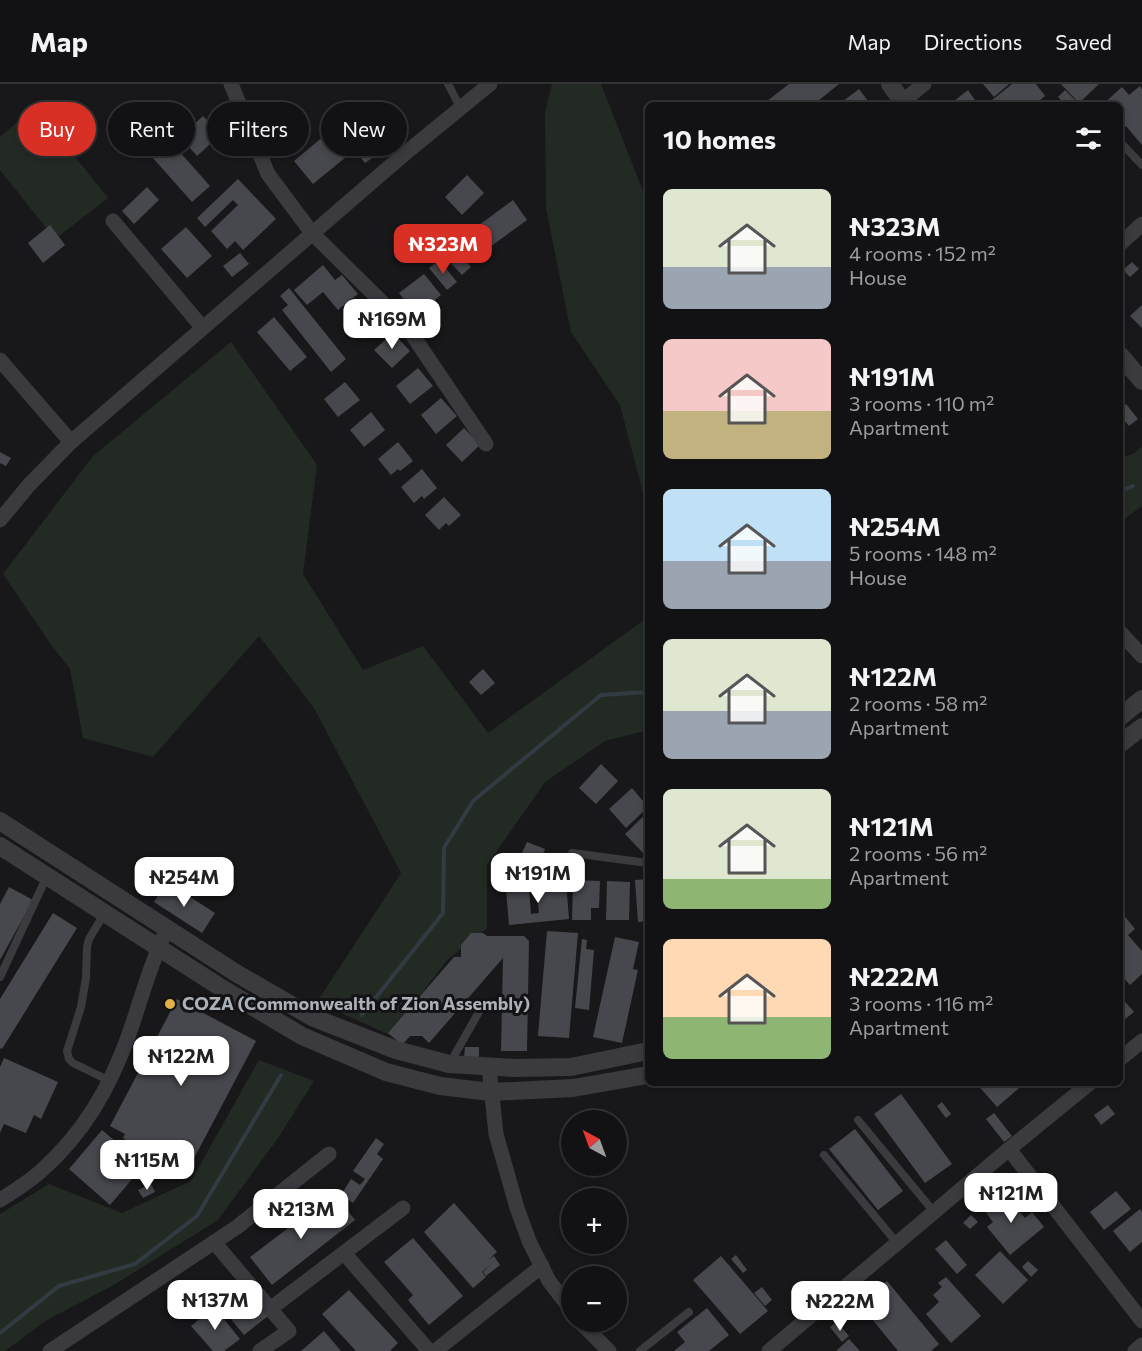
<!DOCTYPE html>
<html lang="en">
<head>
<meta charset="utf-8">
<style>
  :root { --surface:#121214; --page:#1b1b1d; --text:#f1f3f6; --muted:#9c9ea0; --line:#313234; --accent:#d93025 }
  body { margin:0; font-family:Commissioner,sans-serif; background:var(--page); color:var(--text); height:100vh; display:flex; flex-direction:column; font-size:22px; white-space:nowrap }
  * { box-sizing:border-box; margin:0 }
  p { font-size:20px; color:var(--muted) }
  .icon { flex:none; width:33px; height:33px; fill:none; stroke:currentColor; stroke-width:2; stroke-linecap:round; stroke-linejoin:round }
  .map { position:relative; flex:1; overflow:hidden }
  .panel { position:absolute; left:645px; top:18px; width:478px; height:984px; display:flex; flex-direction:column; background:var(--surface); border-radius:9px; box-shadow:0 3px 9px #0003,0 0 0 2px var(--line) }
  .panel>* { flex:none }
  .top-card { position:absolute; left:18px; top:18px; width:537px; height:54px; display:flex; gap:12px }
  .needle { width:39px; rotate:319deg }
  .tools { position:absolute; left:561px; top:1026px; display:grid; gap:12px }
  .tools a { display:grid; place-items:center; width:66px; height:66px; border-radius:50%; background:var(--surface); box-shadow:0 3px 9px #0003,0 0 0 2px var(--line); font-size:30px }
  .price { position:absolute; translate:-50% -51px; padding:0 14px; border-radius:12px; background:#fff; color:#222; font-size:20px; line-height:39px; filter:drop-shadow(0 2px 3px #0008) }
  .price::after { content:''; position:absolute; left:50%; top:36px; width:18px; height:14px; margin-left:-9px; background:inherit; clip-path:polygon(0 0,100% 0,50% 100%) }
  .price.active { background:var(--accent); color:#fff }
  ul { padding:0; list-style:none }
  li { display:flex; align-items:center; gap:18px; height:150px; padding:0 18px }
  li span { display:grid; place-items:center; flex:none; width:168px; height:120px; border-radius:9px; color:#555 }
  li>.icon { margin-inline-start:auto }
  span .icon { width:72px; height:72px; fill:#fffc; stroke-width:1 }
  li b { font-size:26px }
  h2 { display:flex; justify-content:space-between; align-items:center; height:72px; padding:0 18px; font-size:26px }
  .pill { padding:0 21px; border-radius:27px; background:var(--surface); box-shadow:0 3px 9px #0003,0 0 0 2px var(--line); font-size:21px; line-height:54px }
  .pill.active { background:var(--accent); color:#fff }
  header { display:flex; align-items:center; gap:36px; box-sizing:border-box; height:84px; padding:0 30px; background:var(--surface); border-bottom:2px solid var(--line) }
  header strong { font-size:28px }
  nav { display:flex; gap:33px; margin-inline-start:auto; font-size:21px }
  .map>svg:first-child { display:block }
</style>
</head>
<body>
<header>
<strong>Map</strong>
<nav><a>Map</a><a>Directions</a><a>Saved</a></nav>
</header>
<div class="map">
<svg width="1142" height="1267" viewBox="0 0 1142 1267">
  <rect width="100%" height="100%" fill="#18181a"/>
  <g fill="#232a24">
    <polygon points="552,0 601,0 648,120 648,428 620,321 571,248 546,124 545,29"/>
    <polygon points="28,29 48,39 108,114 55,155 0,86 0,53"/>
    <polygon points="231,258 317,381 303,490 363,586 423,562 488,649 648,533 648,646 605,657 545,698 487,781 487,844 447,876 390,951 317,918 401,789 314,624 259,552 153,673 83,654 70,585 52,562 3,490 93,372"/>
    <polygon points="1142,363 1142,422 1121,437 1121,373 1133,370"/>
    <polygon points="259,976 314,997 278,1054 218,1136 112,1202 47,1236 5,1267 0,1267 0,1130 49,1100 122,1129 191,1097"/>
  </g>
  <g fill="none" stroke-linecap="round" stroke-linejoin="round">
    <g stroke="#323b42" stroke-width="4">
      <polyline points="1120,407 1133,402"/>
      <polyline points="362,931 443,829 444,764 473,717 601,611 648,608"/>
      <polyline points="0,1249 59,1202 135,1180 197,1132 281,991"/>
    </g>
  </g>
  <g fill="#47484d">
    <polygon points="789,0 839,0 813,21 762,21"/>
    <polygon points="983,0 1009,0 994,13"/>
    <polygon points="1012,0 1036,0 1045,12 1034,21 986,21"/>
    <polygon points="1061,0 1099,0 1079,19"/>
    <polygon points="1140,2 1142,5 1142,61 1126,42 1120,47 1120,21 1102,21 1122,3 1129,11"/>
    <polygon points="859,5 871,21 838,21"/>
    <polygon points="968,6 977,19 974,21 949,21"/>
    <polygon points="1065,6 1080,21 1066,21 1058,13"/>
    <polygon points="203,32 220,51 197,72 180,53"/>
    <polygon points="343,36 363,59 313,100 294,77"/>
    <polygon points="170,57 210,102 192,118 152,73"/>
    <polygon points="364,63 372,74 365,79 357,69"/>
    <polygon points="467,91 484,109 462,131 445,113"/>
    <polygon points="238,95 276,135 243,166 235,157 227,165 211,147 238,121 233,116 205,143 197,134"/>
    <polygon points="147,103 159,116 134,140 122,127"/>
    <polygon points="513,116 527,136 490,163 475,144"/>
    <polygon points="50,141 65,161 43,179 28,159"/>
    <polygon points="186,143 212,172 187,194 161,165"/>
    <polygon points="470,145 489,168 476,179 458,156"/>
    <polygon points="453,162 471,183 462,191 443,171"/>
    <polygon points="240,169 249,180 232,193 223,182"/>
    <polygon points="439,176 457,198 447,206 429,184"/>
    <polygon points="1132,178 1139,185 1130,193 1123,186"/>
    <polygon points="323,181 335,196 342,191 358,210 338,226 323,208 307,221 294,206"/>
    <polygon points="424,190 441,211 416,231 399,209"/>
    <polygon points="289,204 346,275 331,288 282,226 288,221 280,212"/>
    <polygon points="370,219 385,237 363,255 348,237"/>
    <polygon points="1142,221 1142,244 1130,232"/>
    <polygon points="274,233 307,273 290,287 257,248"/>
    <polygon points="393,249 410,267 392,284 374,266"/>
    <polygon points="418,284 433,302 410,320 396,302"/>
    <polygon points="345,298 360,316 338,333 324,315"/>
    <polygon points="441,314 457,332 436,350 421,331"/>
    <polygon points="1126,320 1138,335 1129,342 1120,332 1120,325"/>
    <polygon points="371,328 385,346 364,363 350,346"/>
    <polygon points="464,344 480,361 462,378 446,361"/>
    <polygon points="398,358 413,377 400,387 398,385 391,391 378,375"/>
    <polygon points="0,368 11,374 6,382 0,379"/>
    <polygon points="422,385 437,404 424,415 422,412 414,419 401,403"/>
    <polygon points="444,413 461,431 449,442 446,439 439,446 425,431"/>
    <polygon points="483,585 495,599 481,611 469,598"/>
    <polygon points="601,680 618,697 596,720 579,704"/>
    <polygon points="632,704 648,723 626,744 609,725"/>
    <polygon points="648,728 648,768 645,771 625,750"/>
    <polygon points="527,758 545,765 540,778 521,771"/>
    <polygon points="648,795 648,837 638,838 635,796"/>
    <polygon points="573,796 600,797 599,824 591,824 591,836 572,836"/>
    <polygon points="566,797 569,835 509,841 506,805 529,803 531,830 539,829 536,800"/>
    <polygon points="607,797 630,798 629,836 606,836"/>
    <polygon points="167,798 215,829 202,849 154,818"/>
    <polygon points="9,803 33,816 0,876 0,820"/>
    <polygon points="53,829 77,844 2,965 0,964 0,915"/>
    <polygon points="1122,829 1135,845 1128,851 1142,867 1142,890 1130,901 1120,890 1120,831"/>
    <polygon points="547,847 578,849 569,954 538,952"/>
    <polygon points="471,849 483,849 487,852 524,852 529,857 527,967 501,967 503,874 429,959 422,952 410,952 402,961 388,949 454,873 461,873 461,861"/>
    <polygon points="615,853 639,858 633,885 638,886 622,959 593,953"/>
    <polygon points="582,855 587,856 586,865 594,866 589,926 575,924"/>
    <polygon points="1120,912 1134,928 1120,939"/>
    <polygon points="177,915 256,957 191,1080 177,1073 172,1082 161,1076 148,1100 136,1094 148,1070 128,1059 129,1058 123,1054 125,1050 110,1042"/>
    <polygon points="465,963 479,963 479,974 464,974"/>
    <polygon points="4,974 58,998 41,1035 34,1031 26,1049 4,1040 0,1049 0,983"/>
    <polygon points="976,999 1025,999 997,1023"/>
    <polygon points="901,1010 952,1080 925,1099 874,1030"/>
    <polygon points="942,1018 951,1030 946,1034 937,1022"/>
    <polygon points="1108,1021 1115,1030 1101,1041 1094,1031"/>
    <polygon points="994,1029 1012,1052 1004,1058 986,1035"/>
    <polygon points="855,1045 903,1107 878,1126 829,1065"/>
    <polygon points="102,1046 134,1073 129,1079 139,1087 110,1121 69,1085"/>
    <polygon points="376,1054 384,1060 377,1070 383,1075 353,1119 341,1111 351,1095 360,1101 365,1095 353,1087"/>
    <polygon points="151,1100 155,1108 143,1114 138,1106"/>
    <polygon points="1116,1107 1131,1125 1104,1146 1090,1128"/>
    <polygon points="1004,1109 1025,1134 1032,1128 1044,1143 1010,1171 987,1143 993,1138 984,1126"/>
    <polygon points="325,1112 341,1132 348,1127 355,1136 272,1201 250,1173 296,1138 294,1136"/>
    <polygon points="454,1119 497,1168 488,1176 494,1172 500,1181 486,1192 483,1188 492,1179 482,1188 486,1193 473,1204 424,1148"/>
    <polygon points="1140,1125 1142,1128 1142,1158 1130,1168 1113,1147"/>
    <polygon points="971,1131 978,1138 970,1145 963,1139"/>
    <polygon points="413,1154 463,1212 429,1241 408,1216 413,1211 384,1178"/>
    <polygon points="946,1156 967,1181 957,1190 935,1165"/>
    <polygon points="1000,1167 1028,1196 1003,1220 975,1191"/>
    <polygon points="736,1171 747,1186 743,1189 731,1175"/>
    <polygon points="721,1172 768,1227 740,1250 693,1196"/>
    <polygon points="1028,1177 1038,1186 1031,1193 1022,1183"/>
    <polygon points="946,1193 981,1232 951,1259 926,1230 939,1218 933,1211 942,1203 938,1199"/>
    <polygon points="887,1197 939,1260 931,1267 898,1267 859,1219"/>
    <polygon points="243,1200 268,1232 244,1251 221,1223 229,1216 227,1213"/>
    <polygon points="762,1203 772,1216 765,1222 754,1209"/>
    <polygon points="349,1206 398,1259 390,1267 356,1267 322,1230"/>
    <polygon points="214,1223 240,1255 224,1267 213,1267 191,1242"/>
    <polygon points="707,1224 729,1251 709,1267 674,1267 685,1258 677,1248"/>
    <polygon points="837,1238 849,1252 842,1258 830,1243"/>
    <polygon points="324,1247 341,1267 301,1267"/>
    <polygon points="849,1255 860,1267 836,1267"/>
  </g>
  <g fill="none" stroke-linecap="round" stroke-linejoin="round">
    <g stroke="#3a3a3f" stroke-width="8">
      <polyline points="448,0 461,25"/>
      <polyline points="1120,58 1142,81"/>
      <polyline points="572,769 648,779"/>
      <polyline points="104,830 89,855 87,863 86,894 81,923 67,967 69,975 73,979 110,997"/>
      <polyline points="0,893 47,792"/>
      <polyline points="450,979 484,919"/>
      <polyline points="858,1036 934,1128"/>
      <polyline points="824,1071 897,1159"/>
      <polyline points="640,1267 689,1228"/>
    </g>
    <g stroke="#3a3a3f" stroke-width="15">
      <polyline points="231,0 268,90 312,149 407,243 486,360"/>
      <polyline points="902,18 924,0"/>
      <polyline points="113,137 202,243"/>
      <polyline points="1120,160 1142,140"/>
      <polyline points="0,276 71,358"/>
      <polyline points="0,436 29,401 71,358 402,72 490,0"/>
      <polyline points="1120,548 1142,572"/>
      <polyline points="1120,975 1142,957"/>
      <polyline points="489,983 496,1050 517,1124 529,1157 549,1197 572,1227"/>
      <polyline points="1009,1065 1142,1237"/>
      <path d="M 0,1116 C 14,1107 29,1098 41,1087 C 83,1050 109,1005 128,953 C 141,917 150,879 167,845"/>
      <polyline points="214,1158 289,1247 260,1267"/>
      <polyline points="344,1169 429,1267"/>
      <polyline points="270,1225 403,1124"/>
      <polyline points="580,1238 609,1267"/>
      <polyline points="50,1267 237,1143 329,1070"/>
      <polyline points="435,1267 542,1182"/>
      <polyline points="769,1267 1009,1065 1090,999"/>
      <polyline points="1135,1267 1142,1261"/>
    </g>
    <g stroke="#3a3a3f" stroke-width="18">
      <polyline points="890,0 905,21"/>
      <polyline points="1120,271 1142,297"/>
      <polyline points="1120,633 1142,615"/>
      <polyline points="1120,660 1142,643"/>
      <polyline points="0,737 236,889 312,933 396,966 449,980 515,984 571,983 648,967"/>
      <polyline points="0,762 223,905 302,952 386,988 440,1002 491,1008 573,1004 648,991"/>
    </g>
  </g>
  <circle fill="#e2b148" stroke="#131315" stroke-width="2" cx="170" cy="920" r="6"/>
  <g text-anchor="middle" stroke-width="6" stroke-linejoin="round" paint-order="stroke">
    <g font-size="18" font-weight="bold" fill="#acb0b9" stroke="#131315" text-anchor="start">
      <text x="182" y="926">COZA (Commonwealth of Zion Assembly)</text>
    </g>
  </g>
</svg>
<div class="tools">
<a><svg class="needle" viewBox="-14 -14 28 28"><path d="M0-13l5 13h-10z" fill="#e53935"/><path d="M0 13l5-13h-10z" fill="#9c9ea0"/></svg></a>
<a>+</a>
<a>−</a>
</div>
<b class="price active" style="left:443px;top:191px">₦323M</b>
<b class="price" style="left:392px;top:266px">₦169M</b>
<b class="price" style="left:538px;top:820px">₦191M</b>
<b class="price" style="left:184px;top:824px">₦254M</b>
<b class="price" style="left:181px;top:1003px">₦122M</b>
<b class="price" style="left:147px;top:1107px">₦115M</b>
<b class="price" style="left:1011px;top:1140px">₦121M</b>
<b class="price" style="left:301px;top:1156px">₦213M</b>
<b class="price" style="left:215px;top:1247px">₦137M</b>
<b class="price" style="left:840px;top:1248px">₦222M</b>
<div class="top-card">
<a class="pill active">Buy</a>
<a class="pill">Rent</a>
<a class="pill">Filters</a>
<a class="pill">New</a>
</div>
<section class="panel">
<h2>10 homes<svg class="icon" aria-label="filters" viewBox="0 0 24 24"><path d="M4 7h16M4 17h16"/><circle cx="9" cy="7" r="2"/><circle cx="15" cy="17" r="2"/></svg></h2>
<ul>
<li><span style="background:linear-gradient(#dfe7d0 65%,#9aa5b1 0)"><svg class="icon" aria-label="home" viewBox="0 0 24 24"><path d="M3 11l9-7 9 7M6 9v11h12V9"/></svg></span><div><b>₦323M</b><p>4 rooms · 152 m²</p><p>House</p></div></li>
<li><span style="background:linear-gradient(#f6c9c9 60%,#c2b280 0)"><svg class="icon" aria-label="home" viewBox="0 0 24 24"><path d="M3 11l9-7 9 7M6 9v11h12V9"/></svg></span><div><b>₦191M</b><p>3 rooms · 110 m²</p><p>Apartment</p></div></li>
<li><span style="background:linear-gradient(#bfe0f5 60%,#9aa5b1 0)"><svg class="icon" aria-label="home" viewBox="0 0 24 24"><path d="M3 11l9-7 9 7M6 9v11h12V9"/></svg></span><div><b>₦254M</b><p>5 rooms · 148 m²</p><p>House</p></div></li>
<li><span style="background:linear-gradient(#dfe7d0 60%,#9aa5b1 0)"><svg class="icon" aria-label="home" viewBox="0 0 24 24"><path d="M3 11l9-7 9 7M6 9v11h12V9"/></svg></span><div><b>₦122M</b><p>2 rooms · 58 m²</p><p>Apartment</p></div></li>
<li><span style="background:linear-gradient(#dfe7d0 75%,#8fb573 0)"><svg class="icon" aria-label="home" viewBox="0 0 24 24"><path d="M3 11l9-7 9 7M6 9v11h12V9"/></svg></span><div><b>₦121M</b><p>2 rooms · 56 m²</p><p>Apartment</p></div></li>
<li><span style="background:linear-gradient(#ffd9b3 65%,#8fb573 0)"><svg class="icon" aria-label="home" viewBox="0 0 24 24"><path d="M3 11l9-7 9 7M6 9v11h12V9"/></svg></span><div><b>₦222M</b><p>3 rooms · 116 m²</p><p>Apartment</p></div></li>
</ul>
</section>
</div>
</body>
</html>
